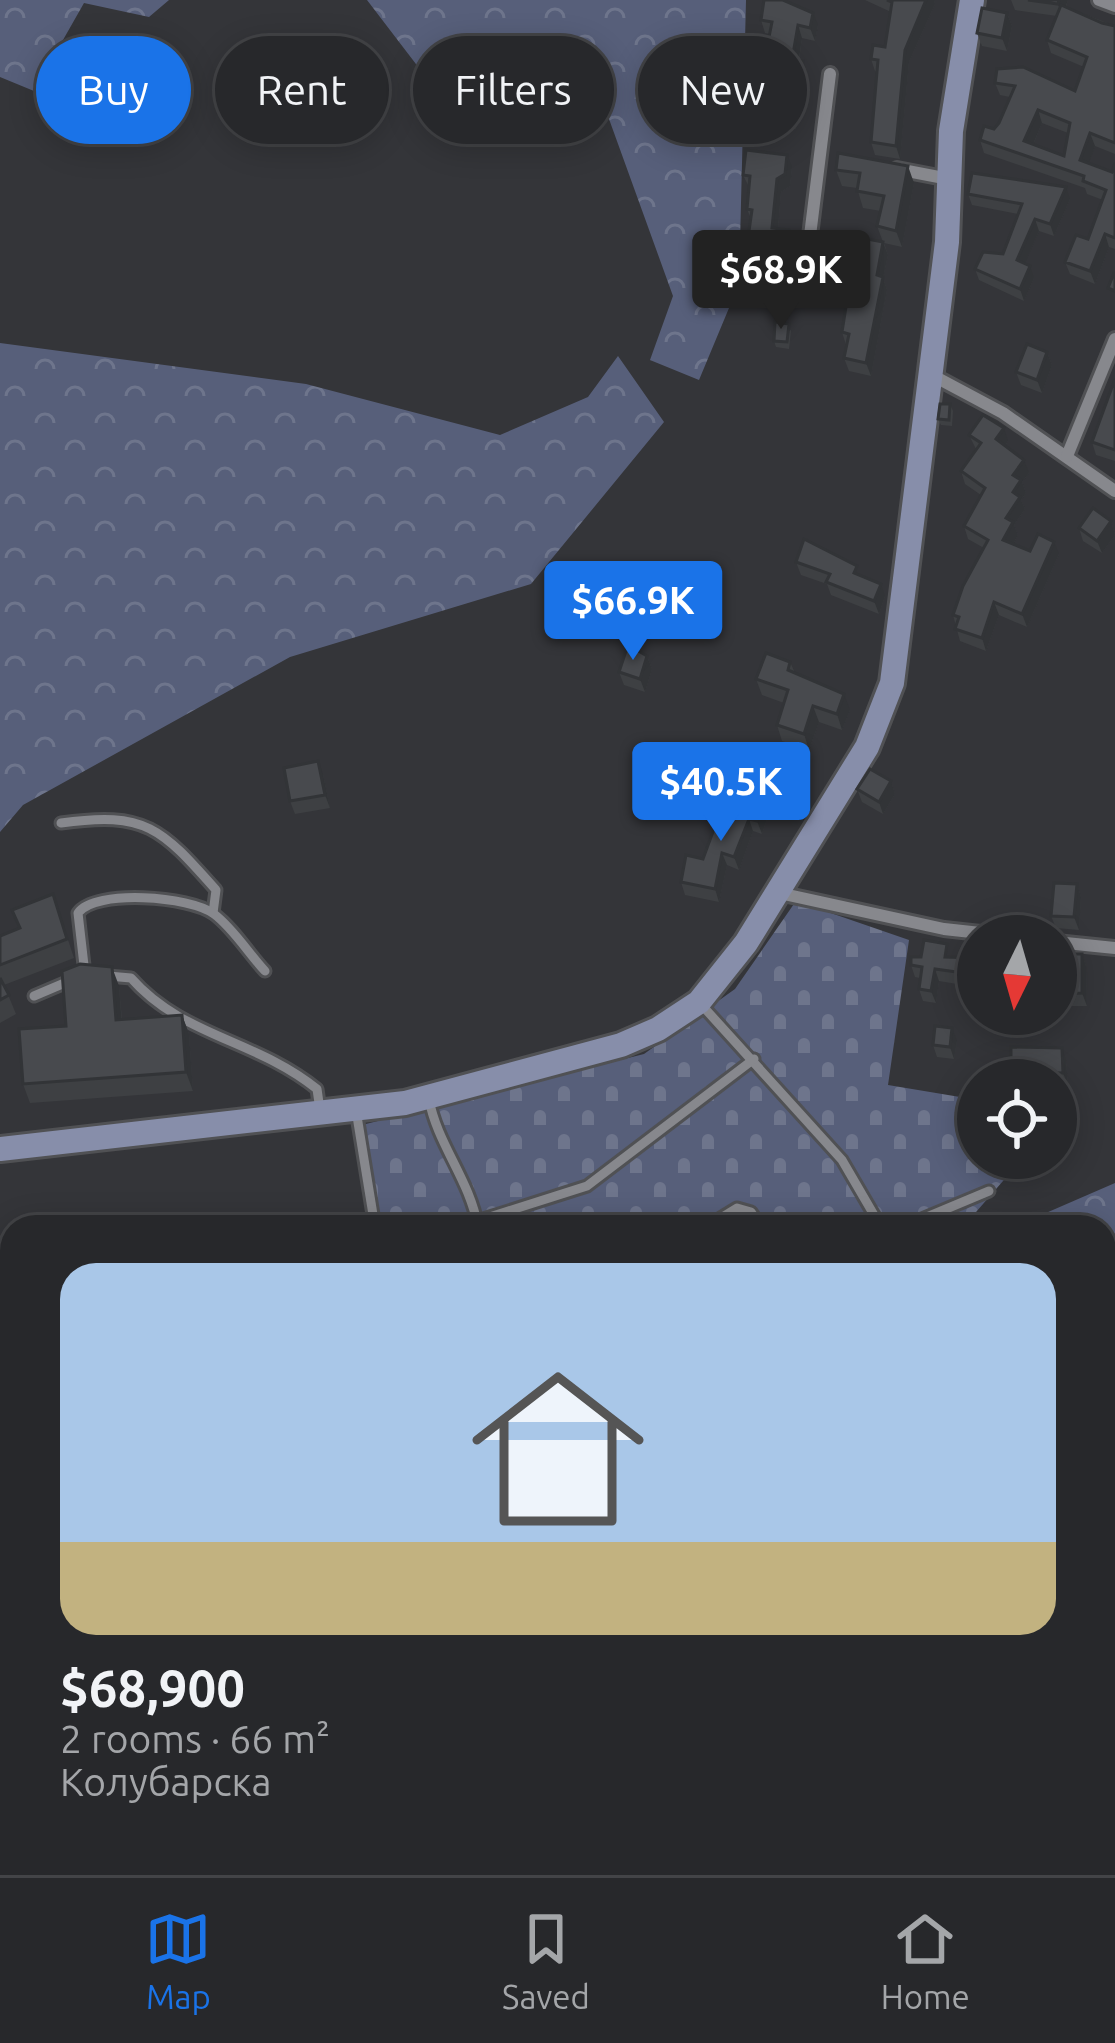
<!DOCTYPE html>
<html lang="en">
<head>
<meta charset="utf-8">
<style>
  :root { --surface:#27282b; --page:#333437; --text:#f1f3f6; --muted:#a4a6a9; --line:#434447; --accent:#1a73e8 }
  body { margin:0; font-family:Ubuntu,sans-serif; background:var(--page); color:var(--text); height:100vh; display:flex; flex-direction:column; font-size:45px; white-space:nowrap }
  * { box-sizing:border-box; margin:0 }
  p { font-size:39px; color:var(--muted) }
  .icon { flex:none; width:66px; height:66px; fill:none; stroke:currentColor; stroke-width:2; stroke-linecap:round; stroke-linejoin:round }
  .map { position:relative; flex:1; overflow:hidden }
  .drawer { position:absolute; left:0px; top:1215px; width:1116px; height:660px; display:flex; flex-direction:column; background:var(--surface); border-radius:36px 36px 0 0; box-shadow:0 6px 30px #0003,0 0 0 3px var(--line) }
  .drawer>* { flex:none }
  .banner { position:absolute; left:36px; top:36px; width:1044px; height:108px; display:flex; gap:24px }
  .needle { width:78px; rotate:185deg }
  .buttons { position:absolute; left:957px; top:915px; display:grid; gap:24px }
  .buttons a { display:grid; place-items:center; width:120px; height:120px; border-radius:50%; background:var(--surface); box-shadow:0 6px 30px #0003,0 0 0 3px var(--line); font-size:60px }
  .price { position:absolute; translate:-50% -102px; padding:0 27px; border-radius:12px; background:var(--accent); color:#fff; font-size:39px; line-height:78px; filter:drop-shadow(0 3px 6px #0008) }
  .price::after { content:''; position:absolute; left:50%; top:72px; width:36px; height:27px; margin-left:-18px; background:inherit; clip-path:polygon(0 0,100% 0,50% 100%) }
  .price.active { background:#222; color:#fff }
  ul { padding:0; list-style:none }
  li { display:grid; align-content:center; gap:24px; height:636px; padding:0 60px }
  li+li { border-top:3px solid var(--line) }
  li span { display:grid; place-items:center; height:372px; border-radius:36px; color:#555 }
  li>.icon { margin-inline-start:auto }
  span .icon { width:216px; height:216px; fill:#fffc; stroke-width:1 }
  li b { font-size:51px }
  .tag { padding:0 42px; border-radius:54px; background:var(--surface); box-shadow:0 6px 30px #0003,0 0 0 3px var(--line); font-size:42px; line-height:108px }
  .tag.active { background:var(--accent); color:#fff }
  .dock { display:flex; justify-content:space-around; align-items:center; height:168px; border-top:3px solid var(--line); background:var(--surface); font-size:33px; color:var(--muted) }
  .dock a { display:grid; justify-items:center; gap:6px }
  .dock .active { color:var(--accent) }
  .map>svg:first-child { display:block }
</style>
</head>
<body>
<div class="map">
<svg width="1115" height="1875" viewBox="0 0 1115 1875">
  <defs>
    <pattern id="forest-crowns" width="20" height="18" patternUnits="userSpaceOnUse" patternTransform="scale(3)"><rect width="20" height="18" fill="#575f7a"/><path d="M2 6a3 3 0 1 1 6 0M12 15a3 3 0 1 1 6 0" fill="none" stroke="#6e758c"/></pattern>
    <pattern id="cemetery-stones" width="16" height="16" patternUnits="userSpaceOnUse" patternTransform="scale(3)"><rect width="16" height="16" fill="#575f7a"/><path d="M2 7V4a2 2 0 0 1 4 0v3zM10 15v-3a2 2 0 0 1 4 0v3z" fill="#6e758c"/></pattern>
  </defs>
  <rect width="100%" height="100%" fill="#343539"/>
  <g fill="url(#forest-crowns)">
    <polygon points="0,0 169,0 149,17 84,3 34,91 0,77"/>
    <polygon points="367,0 746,0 739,284 699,380 650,360 673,296 596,83 594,46 506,56 432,85"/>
    <polygon points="0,343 306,384 500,435 588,397 618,356 664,422 531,584 290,657 23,805 0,832"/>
    <polygon points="1115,1183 1115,1772 1104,1776 1104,1227 959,1227 1039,1216"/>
    <polygon points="12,1600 12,1754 0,1758 0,1610"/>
    <polygon points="350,1863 708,1863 699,1875 345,1875"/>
  </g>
  <polygon fill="url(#cemetery-stones)" points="796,901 909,940 888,1085 978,1100 978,1158 1023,1158 963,1227 374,1227 354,1127 644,1054 735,989"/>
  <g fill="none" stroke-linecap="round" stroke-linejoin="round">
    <g stroke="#505154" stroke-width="15">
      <g id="lane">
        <path d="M 61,823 C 146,811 161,828 216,890 L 213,913"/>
        <path d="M 85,974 L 78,913 C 95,889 190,896 214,914 C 233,928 249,954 265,971"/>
        <path d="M 108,976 L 131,978 C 183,1037 255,1039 317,1089 L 320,1110"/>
        <polyline points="34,996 74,979"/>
        <polyline points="699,1002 842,1160 881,1227"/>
        <path d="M 429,1099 C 437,1144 470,1180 478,1227"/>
        <polyline points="356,1110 375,1227"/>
        <polyline points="477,1221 587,1186 754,1059"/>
        <polyline points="706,1227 737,1208 751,1212 761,1227"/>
        <polyline points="903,1227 989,1191"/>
      </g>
    </g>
    <g stroke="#505154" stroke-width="18">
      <g id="street">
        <polyline points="1099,0 1115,6"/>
        <polyline points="897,169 949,179"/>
        <polyline points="806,268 830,74"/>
        <polyline points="928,373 1003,413 1115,491"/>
        <polyline points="1067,456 1115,339"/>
        <polyline points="779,893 944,929 1008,936"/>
        <polyline points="1056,942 1115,948"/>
        <polyline points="1104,1797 1115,1793"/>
        <polyline points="922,1875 948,1863"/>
      </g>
    </g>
    <g stroke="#505154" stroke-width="30">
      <polyline id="secondary" points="0,1149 405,1103 621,1045 658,1029 699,1002 746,943 867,747 892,683 947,242 951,131 972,0"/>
    </g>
    <use href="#lane" stroke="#87888d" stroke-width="9"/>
    <use href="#street" stroke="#87888d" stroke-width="12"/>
    <use href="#secondary" stroke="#878eaa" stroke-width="24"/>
  </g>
  <g fill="#3e4043" fill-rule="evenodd">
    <polygon points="865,0 934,0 935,4 909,62 900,159 875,155 871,142 877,72 875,71 871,59 885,47 891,12"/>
    <path d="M 1011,0 L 1068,0 L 1066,7 L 1115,26 L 1115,154 L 1095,146 L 1088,163 L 1112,172 L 1115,163 L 1115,249 L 1109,247 L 1095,284 L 1070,274 L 1065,262 L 1088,239 L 1103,200 L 1087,194 L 1085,188 L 984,153 L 980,140 L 999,123 L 1010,97 L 1000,95 L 995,83 L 1075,91 L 1084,67 L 1051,53 L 1047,40 L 1057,16 L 1015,10 ZM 1042,123 L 1068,133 L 1064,156 L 1033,145 Z"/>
    <polygon points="1007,13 1012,26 1007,51 982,46 977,33"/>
    <polygon points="761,20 818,25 815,41 802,38 799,61 807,74 796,129 769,123 764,111 776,66 771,65 766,52 770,34 765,33"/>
    <polygon points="838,153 914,183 902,247 884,243 888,255 883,278 887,290 871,376 849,371 844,358 846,345 842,332 883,242 877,226 881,211 863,208 857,188 842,186 836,170"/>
    <polygon points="792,167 790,186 781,192 778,229 789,230 794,242 791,261 752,251 748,238 751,219 747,209 749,187 743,175"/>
    <polygon points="968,194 1070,199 1054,236 1039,231 1024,264 1034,278 1024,301 979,280 975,269 1003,254 1018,214 972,205"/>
    <polygon points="791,330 789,349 776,347 774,341"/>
    <polygon points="1047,352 1052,365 1042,393 1021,385 1016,372"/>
    <polygon points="1115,379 1115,461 1096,455 1092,442"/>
    <polygon points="950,404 953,411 952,426 941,425 938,419"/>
    <polygon points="969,435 1008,441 1005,446 1029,473 1022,482 1026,493 1021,500 1025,509 1014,525 1018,535 1013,544 1030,551 1059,554 1027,627 999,615 986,651 960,641 953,615 984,548 968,539 964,526 981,495 965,484 961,471 976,449"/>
    <polygon points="1111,521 1115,535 1102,553 1083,541 1079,528"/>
    <polygon points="796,562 860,576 885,596 879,614 831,595 827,584 801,575"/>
    <polygon points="647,656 652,669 645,692 624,685 619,672"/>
    <polygon points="790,662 795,673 850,710 842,730 819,722 809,750 782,741 777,725 784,703 762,695 756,679"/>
    <polygon points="323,774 330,808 295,814 290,801"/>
    <polygon points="891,781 895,794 883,814 862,802 857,789"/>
    <polygon points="733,783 763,788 759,802 764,803 768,816 762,834 753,831 739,870 727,865 719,902 685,895 681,882 703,859 738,812 743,797 738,796"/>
    <polygon points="1077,884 1081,897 1079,930 1056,928 1051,916"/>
    <polygon points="53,894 74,958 4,985 16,1014 0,1023 0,936 19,929"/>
    <polygon points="1082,954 1086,966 1087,1006 1063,1006 1058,994"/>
    <polygon points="951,956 978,958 978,1004 968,1003 963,991 963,985 939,981 936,1003 923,1001 919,989 920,978 915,977 911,965"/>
    <polygon points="119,986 122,1020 182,1015 189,1034 193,1091 30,1103 23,1084"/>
    <polygon points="957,1041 954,1059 937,1057 933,1045"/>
    <polygon points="1066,1060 1068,1086 1056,1085 1056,1080 1015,1080 1011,1071"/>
  </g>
  <g fill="#323437">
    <polygon points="926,0 934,0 935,4 909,62 900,159 896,146 905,50"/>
    <polygon points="1059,0 1068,0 1062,17 1058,4"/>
    <polygon points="813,13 818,25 815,41 810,28"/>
    <polygon points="1007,13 1012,26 1007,51 1002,38"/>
    <polygon points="798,25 802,38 797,72 792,60"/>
    <polygon points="803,61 807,74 796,129 791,116"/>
    <polygon points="1038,110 1042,123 1029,154 1024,141"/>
    <polygon points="1090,133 1095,146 1085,173 1080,160"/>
    <polygon points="787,155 792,167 790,186 781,192 777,240 772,228 777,179"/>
    <polygon points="908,166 914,183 902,247 896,231"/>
    <polygon points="1066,187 1070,199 1054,236 1050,224"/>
    <polygon points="1035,219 1039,231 1021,272 1017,260"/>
    <polygon points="789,230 794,242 791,261 787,248"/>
    <polygon points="1105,234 1109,247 1095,284 1090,271"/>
    <polygon points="883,242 888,255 883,278 887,290 871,376 866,363 877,275"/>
    <polygon points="1030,266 1034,278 1024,301 1020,289"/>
    <polygon points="1047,352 1052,365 1042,393 1037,380"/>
    <polygon points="1004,428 1008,441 1001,452 996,439"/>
    <polygon points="1024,460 1029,473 1022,482 1026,493 1021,500 1025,509 1014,525 1018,535 1008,553 1003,540 1006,518 1013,492 1013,475"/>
    <polygon points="1111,521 1115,535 1102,553 1097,541"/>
    <polygon points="1054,542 1059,554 1027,627 1022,614"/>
    <polygon points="881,584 885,596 879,614 874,601"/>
    <polygon points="994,602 999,615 986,651 982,638"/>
    <polygon points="647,656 652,669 645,692 640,679"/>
    <polygon points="844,694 850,710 842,730 837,714"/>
    <polygon points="813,706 819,722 809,750 804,734"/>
    <polygon points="318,761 323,774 330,808 325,795"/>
    <polygon points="759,775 763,788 759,802 754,789"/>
    <polygon points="891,781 895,794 883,814 879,802"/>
    <polygon points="764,803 768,816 762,834 757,821"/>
    <polygon points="749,819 753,831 739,870 734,857"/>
    <polygon points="722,853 727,865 719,902 715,889"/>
    <polygon points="1077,884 1081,897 1079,930 1074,917"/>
    <polygon points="1082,954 1086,966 1087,1006 1082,993"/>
    <polygon points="112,967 119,986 123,1039 116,1020"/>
    <polygon points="935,969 939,981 936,1003 931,991"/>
    <polygon points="182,1015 189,1034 193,1091 186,1072"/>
    <polygon points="952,1028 957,1041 954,1059 950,1047"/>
    <polygon points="1062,1048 1066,1060 1068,1086 1063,1073"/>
  </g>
  <g fill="#484a4e" stroke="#323437" stroke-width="3" fill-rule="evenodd">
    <polygon points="764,0 783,0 813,13 810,28 798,25 792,60 803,61 791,116 764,111 778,54 766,52 772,22 761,20"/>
    <polygon points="887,0 926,0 905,50 896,146 871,142 878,60 871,59 873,45 885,47 892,2"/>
    <polygon points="1028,0 1059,0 1058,4"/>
    <path d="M 1061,5 L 1102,23 L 1115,26 L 1115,143 L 1090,133 L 1080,160 L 1112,172 L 1115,163 L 1115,238 L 1105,234 L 1090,271 L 1065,262 L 1076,235 L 1088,239 L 1106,190 L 1083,181 L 1084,176 L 980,140 L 984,126 L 994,129 L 999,123 L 1015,86 L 995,83 L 997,69 L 1023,67 L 1075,91 L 1087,57 L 1047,40 ZM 1038,110 L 1070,123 L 1064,156 L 1024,141 Z"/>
    <polygon points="982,8 1007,13 1002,38 977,33"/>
    <polygon points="746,150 787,155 785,174 777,179 772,228 789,230 787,248 748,238 752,210 747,209 750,176 743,175"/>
    <polygon points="838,153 908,166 896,231 877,226 884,196 857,191 860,173 836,170"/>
    <polygon points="972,173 1066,187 1050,224 1035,219 1017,260 1030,266 1020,289 975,269 983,252 1003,254 1022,204 968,194"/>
    <polygon points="857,237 883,242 877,275 883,277 866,363 844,358 849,334 842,332"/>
    <polygon points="1114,273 1115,273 1115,291 1108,288"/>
    <polygon points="775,322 789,324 787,342 774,341"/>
    <polygon points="1027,344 1047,352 1037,380 1016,372"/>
    <polygon points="1115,379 1115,450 1092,442"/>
    <polygon points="940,404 950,404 949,420 938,419"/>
    <polygon points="983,415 1004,428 996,439 1024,460 1013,475 1021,480 1013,492 1020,497 1006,518 1013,522 1003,540 1030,551 1038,534 1054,542 1022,614 994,602 982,638 955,629 959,617 953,615 963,586 988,540 964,526 985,488 961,471 981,443 969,435"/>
    <polygon points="1093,508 1111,521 1097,541 1079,528"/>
    <polygon points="804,539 857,566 854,573 881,584 874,601 826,582 830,574 796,562"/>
    <polygon points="628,645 647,656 640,679 619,672"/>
    <polygon points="766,653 790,662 788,670 844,694 837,714 813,706 804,734 777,725 788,690 756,679"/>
    <polygon points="318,761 325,795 290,801 284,768"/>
    <polygon points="737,768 759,775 754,789 733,783"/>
    <polygon points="870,769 891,781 879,802 857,789"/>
    <polygon points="743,796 764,803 757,821 749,819 734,857 722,853 715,889 681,882 686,855 703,859 722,807 738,812"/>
    <polygon points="1054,883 1077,884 1074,917 1051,916"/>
    <polygon points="53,894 67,939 0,965 0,936 20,928 12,910"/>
    <polygon points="924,940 947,944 945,957 978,958 978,992 963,991 964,973 935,969 931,991 919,989 922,967 911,965 911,957 921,957"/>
    <polygon points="1058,954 1082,954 1082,993 1058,994"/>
    <polygon points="80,964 112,967 116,1020 182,1015 186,1072 23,1084 19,1029 66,1026 62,971"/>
    <polygon points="0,978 9,995 0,1000"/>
    <polygon points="935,1026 952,1028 950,1047 933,1045"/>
    <polygon points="1011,1047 1062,1048 1063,1073 1011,1071"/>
  </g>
</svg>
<div class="buttons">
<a><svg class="needle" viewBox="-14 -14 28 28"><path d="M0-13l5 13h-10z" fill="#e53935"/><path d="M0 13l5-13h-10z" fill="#a4a6a9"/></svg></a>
<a><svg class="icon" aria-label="locate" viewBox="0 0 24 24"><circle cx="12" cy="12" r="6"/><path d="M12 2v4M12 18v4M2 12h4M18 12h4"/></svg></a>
</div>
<b class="price active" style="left:781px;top:332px">$68.9K</b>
<b class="price" style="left:633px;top:663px">$66.9K</b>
<b class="price" style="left:721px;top:844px">$40.5K</b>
<div class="banner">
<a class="tag active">Buy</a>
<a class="tag">Rent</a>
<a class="tag">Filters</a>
<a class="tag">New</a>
</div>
<section class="drawer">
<ul>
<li><span style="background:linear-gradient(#a9c7e8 75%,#c2b280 0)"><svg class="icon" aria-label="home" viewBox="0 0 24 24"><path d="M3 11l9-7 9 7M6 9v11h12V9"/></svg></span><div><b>$68,900</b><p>2 rooms · 66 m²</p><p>Колубарска</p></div></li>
</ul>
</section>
</div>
<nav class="dock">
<a class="active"><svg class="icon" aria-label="map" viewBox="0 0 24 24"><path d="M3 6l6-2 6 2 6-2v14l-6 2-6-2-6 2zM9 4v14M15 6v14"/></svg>Map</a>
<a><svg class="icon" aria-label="saved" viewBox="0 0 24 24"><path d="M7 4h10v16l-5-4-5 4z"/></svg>Saved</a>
<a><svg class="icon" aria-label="home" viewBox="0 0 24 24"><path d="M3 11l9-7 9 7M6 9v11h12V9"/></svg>Home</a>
</nav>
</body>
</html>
